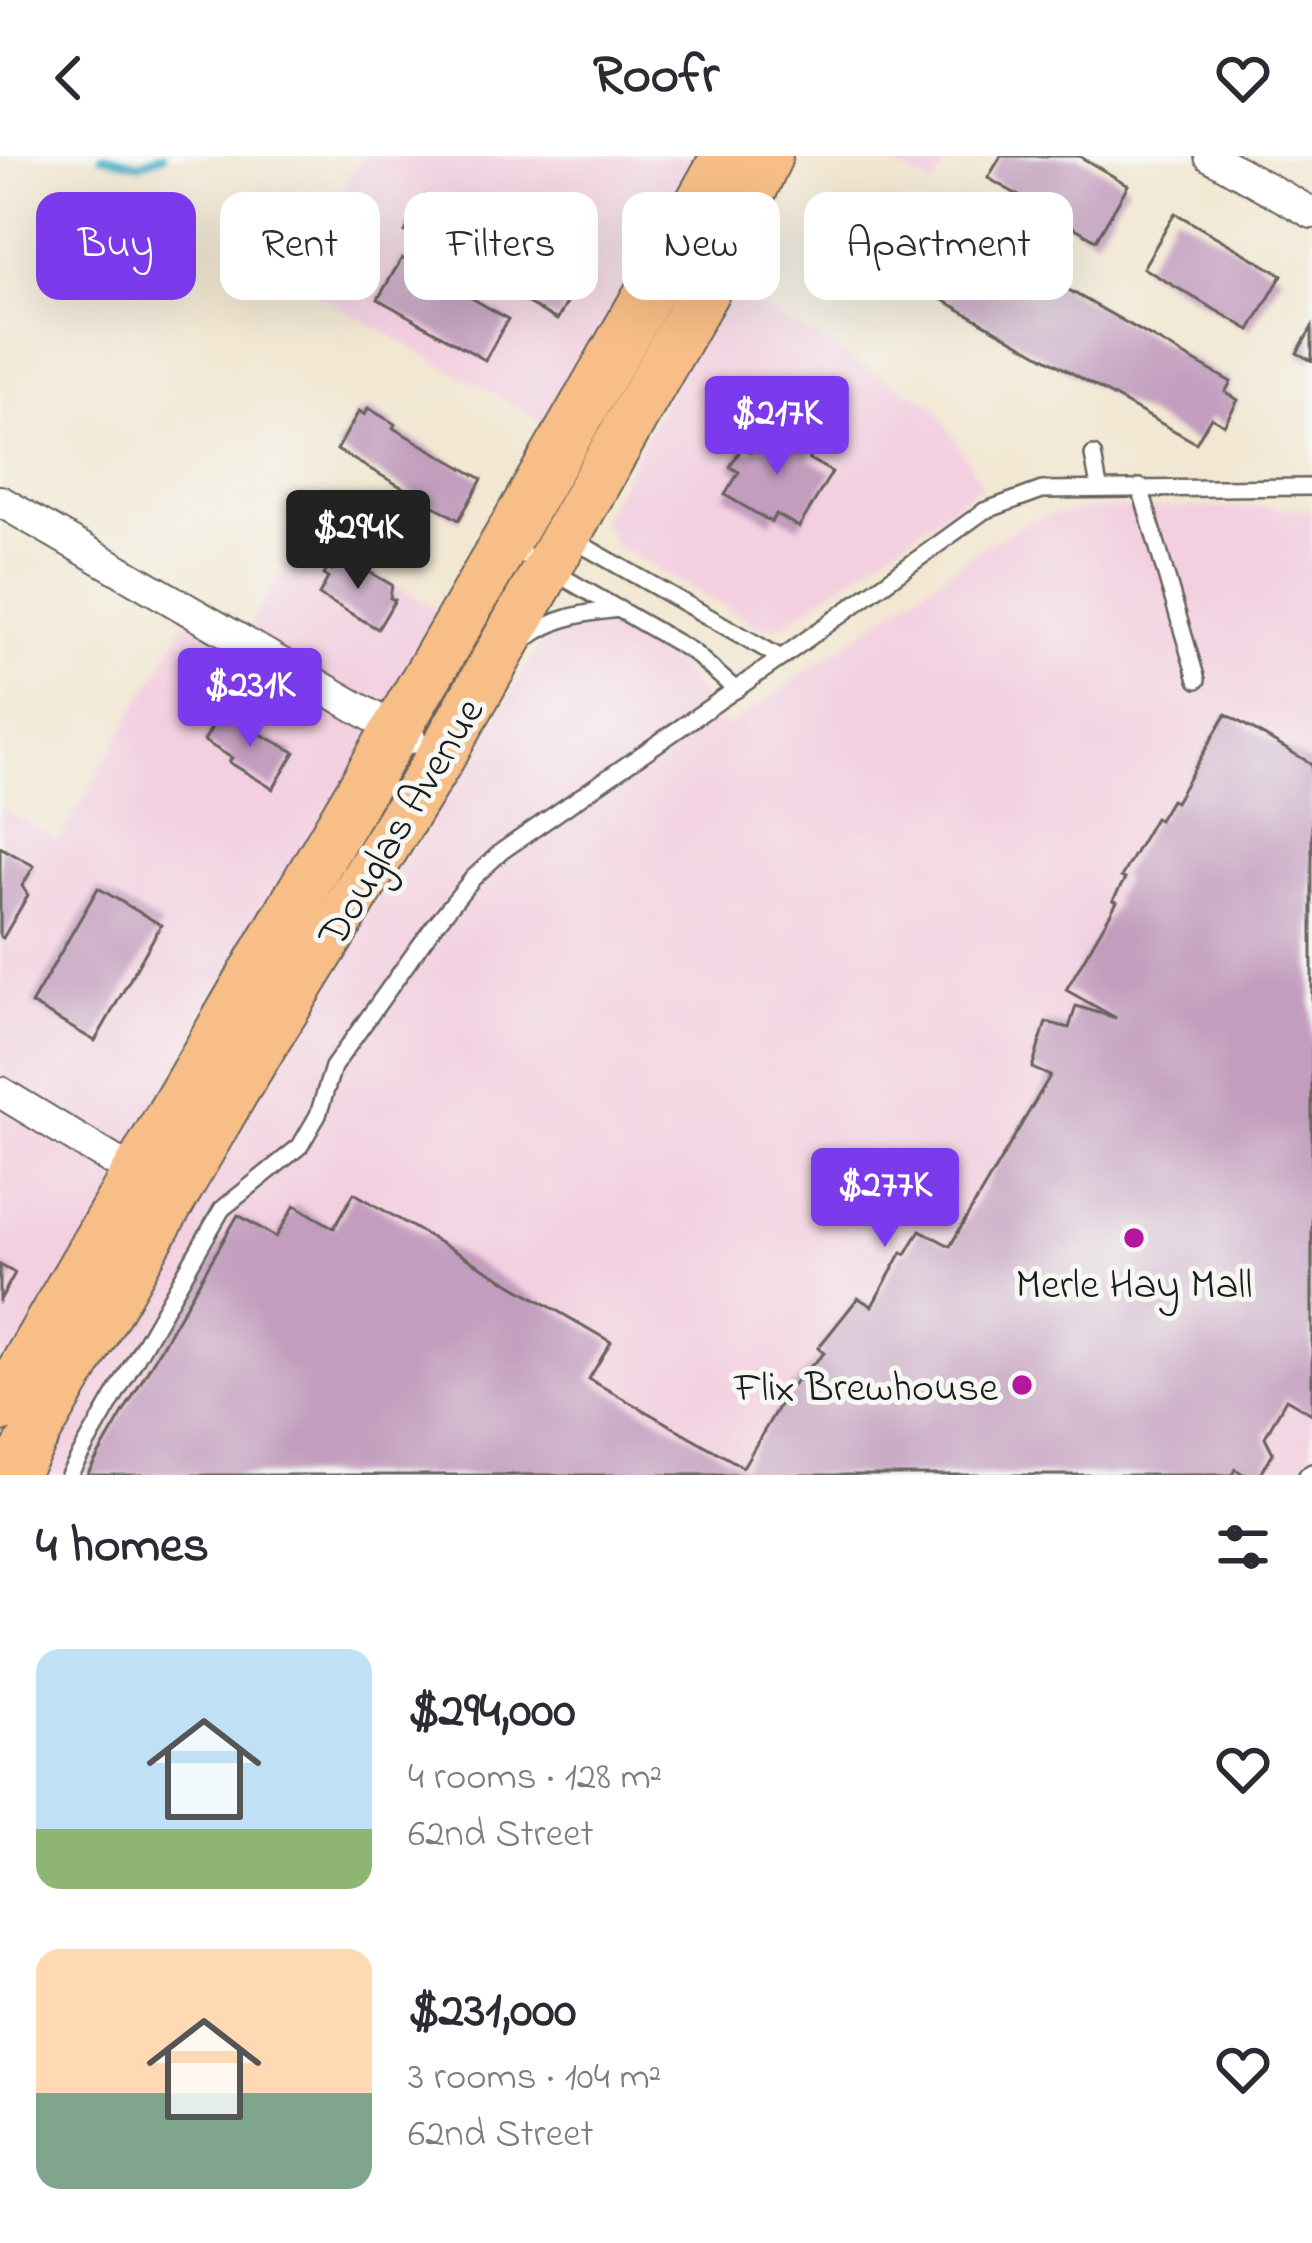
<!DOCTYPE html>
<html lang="en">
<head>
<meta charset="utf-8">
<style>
  :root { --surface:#fff; --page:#f2f2f3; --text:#2b2b33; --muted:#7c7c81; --accent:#7c3aed }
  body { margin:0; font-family:"Indie Flower",sans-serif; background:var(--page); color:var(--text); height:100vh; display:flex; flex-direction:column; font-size:45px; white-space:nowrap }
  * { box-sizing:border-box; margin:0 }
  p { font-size:39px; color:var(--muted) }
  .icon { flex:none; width:66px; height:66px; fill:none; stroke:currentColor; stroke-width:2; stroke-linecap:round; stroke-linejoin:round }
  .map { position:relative; height:1319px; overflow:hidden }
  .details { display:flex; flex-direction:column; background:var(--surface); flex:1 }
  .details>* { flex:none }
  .banner { position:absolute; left:36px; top:36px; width:1242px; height:108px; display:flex; gap:24px }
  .price { position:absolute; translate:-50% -102px; padding:0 27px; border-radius:12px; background:var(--accent); color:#fff; font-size:39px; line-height:78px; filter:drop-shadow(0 3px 6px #0008) }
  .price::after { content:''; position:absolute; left:50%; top:72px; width:36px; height:27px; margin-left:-18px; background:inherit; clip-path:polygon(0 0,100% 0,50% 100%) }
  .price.active { background:#222; color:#fff }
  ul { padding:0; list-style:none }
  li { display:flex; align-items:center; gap:36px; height:300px; padding:0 36px }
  li span { display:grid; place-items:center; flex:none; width:336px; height:240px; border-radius:24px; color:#555 }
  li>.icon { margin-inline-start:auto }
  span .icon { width:144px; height:144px; fill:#fffc; stroke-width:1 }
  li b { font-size:51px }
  h2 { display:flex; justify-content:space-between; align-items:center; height:144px; padding:0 36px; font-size:51px }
  .chip { padding:0 42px; border-radius:24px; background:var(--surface); box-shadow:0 12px 48px #0002; font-size:42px; line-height:108px }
  .chip.active { background:var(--accent); color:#fff }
  header { display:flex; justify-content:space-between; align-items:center; height:156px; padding:0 36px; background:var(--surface); font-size:54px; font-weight:700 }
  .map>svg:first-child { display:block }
</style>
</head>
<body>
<header><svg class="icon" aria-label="back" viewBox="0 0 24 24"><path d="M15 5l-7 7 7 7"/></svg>Roofr<svg class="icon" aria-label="heart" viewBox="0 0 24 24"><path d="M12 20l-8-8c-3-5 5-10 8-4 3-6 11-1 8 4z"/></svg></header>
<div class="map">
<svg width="1312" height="1319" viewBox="0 0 1312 1319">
  <rect width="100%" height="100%" fill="#f6f6f2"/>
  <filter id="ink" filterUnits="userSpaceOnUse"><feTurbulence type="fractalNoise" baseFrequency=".00833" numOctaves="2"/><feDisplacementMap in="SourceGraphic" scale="24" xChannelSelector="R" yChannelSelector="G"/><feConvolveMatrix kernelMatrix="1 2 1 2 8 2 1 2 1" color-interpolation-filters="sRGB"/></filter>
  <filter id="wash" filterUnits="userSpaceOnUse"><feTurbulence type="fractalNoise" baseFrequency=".004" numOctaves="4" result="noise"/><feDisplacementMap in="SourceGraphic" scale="48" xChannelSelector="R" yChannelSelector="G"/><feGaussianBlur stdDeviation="2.7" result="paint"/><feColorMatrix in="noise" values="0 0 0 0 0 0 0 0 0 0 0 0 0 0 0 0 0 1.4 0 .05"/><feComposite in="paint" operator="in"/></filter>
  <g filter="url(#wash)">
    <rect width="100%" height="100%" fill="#f2e7d2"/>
    <g fill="#f3cfe0">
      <polygon points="362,0 711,0 554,272 291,123"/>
      <polygon points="879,0 951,0 933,31"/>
      <polygon points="725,131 936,251 982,329 784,468 769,472 755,468 615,389 601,363"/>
      <polygon points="1269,351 1312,354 1312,1319 29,1319 349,778 470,606 541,488 564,475 591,468 640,479 673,501 725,573 982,391 1033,363 1078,354"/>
      <polygon points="305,378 447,459 0,1252 0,651 59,684 192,456 241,483"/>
    </g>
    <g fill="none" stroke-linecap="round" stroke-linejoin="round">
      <polyline stroke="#49afc8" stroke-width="8" points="102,0 139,8 163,0"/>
    </g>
    <g id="blocks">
      <g fill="#c29dbe">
        <polygon points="1001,0 1079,0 1128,29 1096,84 988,22"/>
        <polygon points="425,40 526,98 530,91 582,121 557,164 405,76"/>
        <polygon points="924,52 1231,226 1225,236 1238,244 1224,269 1211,261 1196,287 941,143 944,138 893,108"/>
        <polygon points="1175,57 1282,119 1250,174 1143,112"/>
        <polygon points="402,102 508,163 485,204 378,143"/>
        <polygon points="1312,171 1312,205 1297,197"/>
        <polygon points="368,252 395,268 393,272 482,323 459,364 337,294 359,255 365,259"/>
        <polygon points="767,268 813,295 809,303 832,316 799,371 776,358 771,366 725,339 739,316 730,311 742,291 751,296"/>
        <polygon points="341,400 392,429 390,442 395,444 378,473 319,439 328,422 324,419 328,412 332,414"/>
        <polygon points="220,557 295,596 273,633 229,606 232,602 204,585"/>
        <polygon points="1226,558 1312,608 1312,1258 1286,1243 1265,1281 1273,1297 1260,1319 1245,1319 1235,1313 1232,1319 87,1319 238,1059 276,1081 295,1049 334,1072 354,1037 611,1186 589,1223 743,1311 789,1232 824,1197 818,1192 858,1142 872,1150 902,1096 906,1098 920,1074 950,1090 1050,920 1032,912 1046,866 1069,872 1076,850 1116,862 1066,834 1117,746 1113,744 1125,723 1121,721 1155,662 1159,664 1171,644 1175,646"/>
        <polygon points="0,691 34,710 22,730 28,739 3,782 0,780"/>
        <polygon points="98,732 161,769 95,885 31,848"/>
        <polygon points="0,1109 15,1117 0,1144"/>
      </g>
    </g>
  </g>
  <g filter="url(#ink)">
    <use href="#blocks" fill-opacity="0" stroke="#67635c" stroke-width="3"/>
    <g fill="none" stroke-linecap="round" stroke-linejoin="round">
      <g stroke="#67635c" stroke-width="20">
        <g id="service">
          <polyline points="1093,299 1099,331"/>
          <polyline points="1140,331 1197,524"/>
          <polyline points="570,382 781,502"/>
          <polyline points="507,389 693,496 736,534"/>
          <path d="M 526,483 C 554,461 584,457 619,453"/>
          <polyline points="69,1319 222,1053 300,990 318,959 333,911 431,774 473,722 502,695 781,502 984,355 1042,334 1312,331"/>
          <polyline points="1307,1319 1312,1316"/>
        </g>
      </g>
      <g stroke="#67635c" stroke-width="34">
        <g id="minor">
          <polyline points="1210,0 1312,57"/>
          <polyline points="0,345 410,582"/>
          <polyline points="0,936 149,1026"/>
        </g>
      </g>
      <g stroke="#67635c" stroke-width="52">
        <g id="primary">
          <path d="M 0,1252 C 241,834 490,421 726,0"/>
          <polyline points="12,1319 236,932 441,600 711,124 768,0"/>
        </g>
      </g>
      <use href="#service" stroke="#fff" stroke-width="15"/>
      <use href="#minor" stroke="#fff" stroke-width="30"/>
      <use href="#primary" stroke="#f7be87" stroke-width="48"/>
    </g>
  </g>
  <g fill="#b5179e" stroke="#f6f6f2" stroke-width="4.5">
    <circle cx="1134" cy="1082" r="12"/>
    <circle cx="1022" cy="1229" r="12"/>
  </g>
  <g text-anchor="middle" stroke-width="10" stroke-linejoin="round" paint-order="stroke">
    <g font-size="42" fill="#1c1c1c" stroke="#f6f6f2">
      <text transform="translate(399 665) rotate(-59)" y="15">Douglas Avenue</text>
    </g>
    <g font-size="42" fill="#1c1c1c" stroke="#f6f6f2">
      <text x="1134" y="1141">Merle Hay Mall</text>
      <text x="998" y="1244" text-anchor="end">Flix Brewhouse</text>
    </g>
  </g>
</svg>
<b class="price" style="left:777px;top:322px">$217K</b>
<b class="price active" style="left:358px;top:436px">$294K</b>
<b class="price" style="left:250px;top:594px">$231K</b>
<b class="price" style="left:885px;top:1094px">$277K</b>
<div class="banner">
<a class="chip active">Buy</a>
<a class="chip">Rent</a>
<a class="chip">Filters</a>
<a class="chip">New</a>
<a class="chip">Apartment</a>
</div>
</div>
<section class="details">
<h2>4 homes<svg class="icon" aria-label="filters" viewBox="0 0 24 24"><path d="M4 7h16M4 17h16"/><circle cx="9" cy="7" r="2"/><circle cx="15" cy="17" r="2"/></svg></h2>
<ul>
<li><span style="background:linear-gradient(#bfe0f5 75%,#8fb573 0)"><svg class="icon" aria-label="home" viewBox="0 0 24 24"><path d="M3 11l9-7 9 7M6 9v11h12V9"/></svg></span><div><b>$294,000</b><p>4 rooms · 128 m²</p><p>62nd Street</p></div><svg class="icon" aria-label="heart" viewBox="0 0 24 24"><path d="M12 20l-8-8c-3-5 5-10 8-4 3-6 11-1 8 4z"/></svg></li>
<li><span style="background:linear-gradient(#ffd9b3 60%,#7fa58c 0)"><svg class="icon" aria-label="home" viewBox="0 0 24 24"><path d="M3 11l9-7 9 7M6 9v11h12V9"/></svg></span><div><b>$231,000</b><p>3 rooms · 104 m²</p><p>62nd Street</p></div><svg class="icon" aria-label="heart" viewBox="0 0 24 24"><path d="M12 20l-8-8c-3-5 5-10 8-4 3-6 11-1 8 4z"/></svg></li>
</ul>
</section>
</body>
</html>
